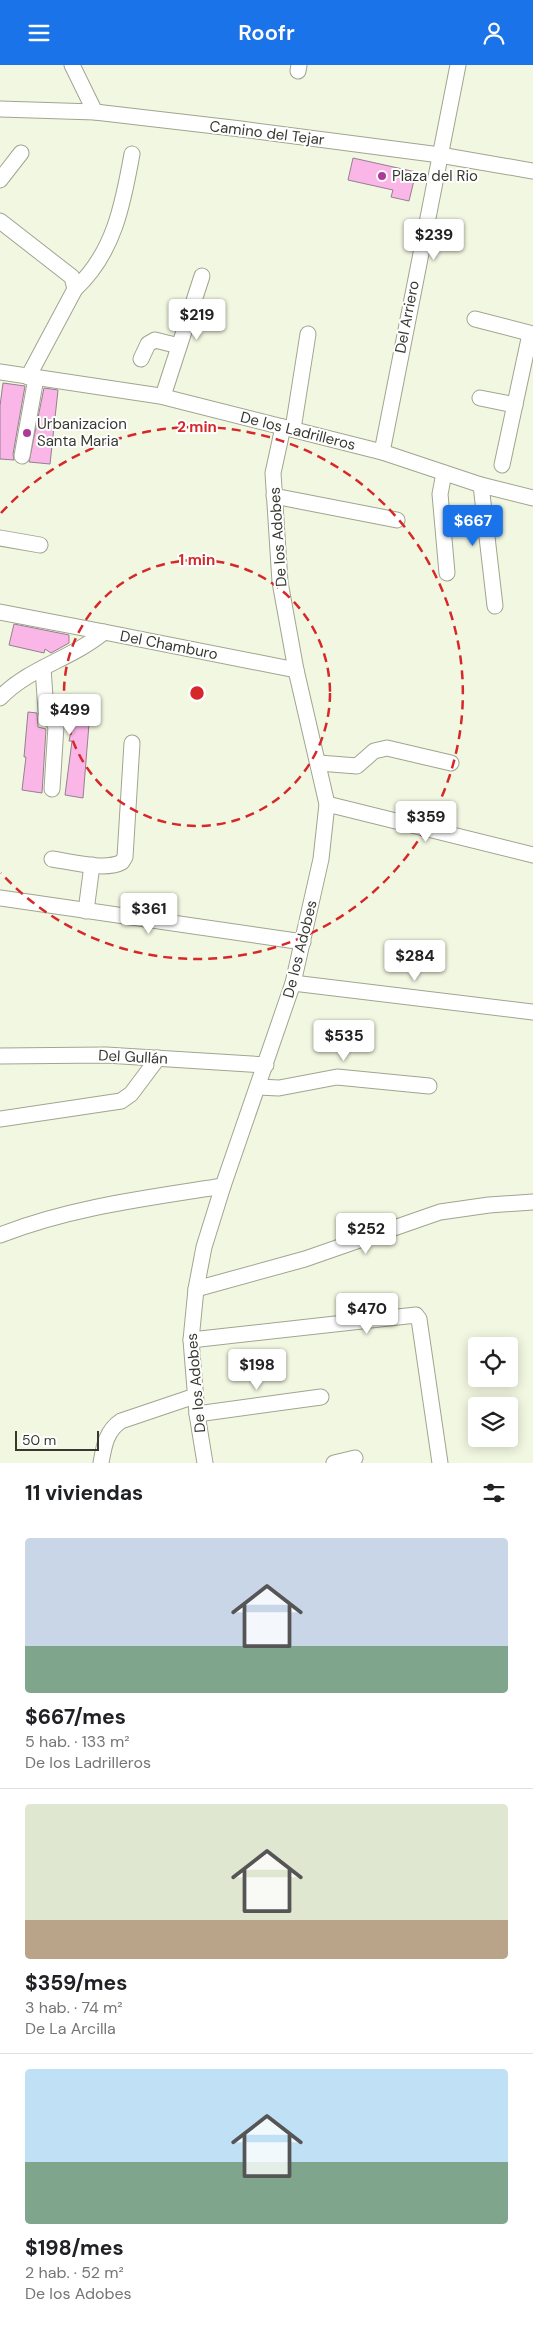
<!DOCTYPE html>
<html lang="es">
<head>
<meta charset="utf-8">
<style>
  :root { --surface:#fff; --page:#f2f2f2; --text:#202124; --muted:#757577; --line:#e0e0e0; --accent:#1a73e8 }
  body { margin:0; font-family:"DM Sans",sans-serif; background:var(--page); color:var(--text); height:100vh; display:flex; flex-direction:column; font-size:19px; white-space:nowrap }
  * { box-sizing:border-box; margin:0 }
  p { font-size:16px; color:var(--muted) }
  .icon { flex:none; width:28px; height:28px; fill:none; stroke:currentColor; stroke-width:2; stroke-linecap:round; stroke-linejoin:round }
  .map { position:relative; height:1398px; overflow:hidden }
  .sheet { display:flex; flex-direction:column; background:var(--surface); flex:1 }
  .sheet>* { flex:none }
  .buttons { position:absolute; left:468px; top:1272px; display:grid; gap:10px }
  .buttons a { display:grid; place-items:center; width:50px; height:50px; border-radius:5px; background:var(--surface); box-shadow:0 2px 12px #0003; font-size:25px }
  .scale { position:absolute; left:15px; bottom:12px; width:84px; box-sizing:border-box; padding-left:5px; border:2px solid #373931; border-top:0; font-size:14px; line-height:18px; white-space:nowrap; color:#373931; -webkit-text-stroke:4px #fff; paint-order:stroke }
  .price { position:absolute; translate:-50% -42px; padding:0 11px; border-radius:5px; background:#fff; color:#222; font-size:16px; line-height:32px; filter:drop-shadow(0 1px 2px #0008) }
  .price::after { content:''; position:absolute; left:50%; top:30px; width:15px; height:11px; margin-left:-8px; background:inherit; clip-path:polygon(0 0,100% 0,50% 100%) }
  .price.on { background:var(--accent); color:#fff }
  ul { padding:0; list-style:none }
  li { display:grid; align-content:center; gap:10px; height:265px; padding:0 25px }
  li+li { border-top:1px solid var(--line) }
  li span { display:grid; place-items:center; height:155px; border-radius:5px; color:#555 }
  li>.icon { margin-inline-start:auto }
  span .icon { width:90px; height:90px; fill:#fffc; stroke-width:1 }
  li b { font-size:21px }
  h2 { display:flex; justify-content:space-between; align-items:center; height:60px; padding:0 25px; font-size:21px }
  header { display:flex; justify-content:space-between; align-items:center; height:65px; padding:0 25px; background:var(--accent); color:#fff; font-size:22px; font-weight:600 }
  .map>svg:first-child { display:block }
</style>
</head>
<body>
<header><svg class="icon" aria-label="menu" viewBox="0 0 24 24"><path d="M4 6h16M4 12h16M4 18h16"/></svg>Roofr<svg class="icon" aria-label="person" viewBox="0 0 24 24"><circle cx="12" cy="8" r="4"/><path d="M4 21q1-7 8-7t8 7"/></svg></header>
<div class="map">
<svg width="533" height="1398" viewBox="0 0 533 1398">
  <rect width="100%" height="100%" fill="#f2f7e1"/>
  <g fill="#fbb6e8" stroke="#93808e">
    <polygon points="353,93 416,107 409,136 391,132 393,125 348,115"/>
    <polygon points="3,318 25,321 13,389 14,395 0,394 0,341"/>
    <polygon points="44,323 58,325 50,399 29,397"/>
    <polygon points="14,559 69,570 69,578 51,588 45,584 44,588 9,580"/>
    <polygon points="28,647 37,648 38,662 46,664 42,728 22,725 26,692 24,692"/>
    <polygon points="72,655 89,659 83,733 65,730 72,676 69,676 71,666 69,666"/>
  </g>
  <g fill="none" stroke-linecap="round" stroke-linejoin="round">
    <g stroke="#a0a590" stroke-width="17">
      <g id="minor">
        <polyline points="72,0 95,47"/>
        <polyline points="298,6 299,0"/>
        <polyline points="0,44 95,47 241,64 440,90 533,106"/>
        <polyline points="0,115 21,88"/>
        <polyline points="0,156 72,212 75,224 28,312"/>
        <path d="M 75,224 C 114,188 123,139 132,89"/>
        <polyline points="475,254 533,269"/>
        <polyline points="141,294 148,279 155,275 179,281"/>
        <polyline points="0,307 160,331 382,387 481,420 533,433"/>
        <polyline points="163,331 202,211"/>
        <polyline points="480,333 515,340"/>
        <polyline points="293,364 308,269"/>
        <polyline points="382,387 458,0"/>
        <polyline points="22,391 36,313"/>
        <polyline points="502,400 530,269"/>
        <polyline points="444,408 440,429 447,508"/>
        <polyline points="481,420 495,541"/>
        <polyline points="274,431 397,455"/>
        <polyline points="0,473 40,480"/>
        <polyline points="0,547 104,567"/>
        <polyline points="43,603 46,646 56,661 52,724"/>
        <path d="M 0,633 C 28,603 72,594 104,567 L 296,605"/>
        <polyline points="319,698 357,701 374,686 387,683 451,698"/>
        <polyline points="327,739 533,790"/>
        <path d="M 52,794 C 71,797 106,806 122,797 L 125,792 L 132,678"/>
        <polyline points="0,833 303,877"/>
        <polyline points="86,846 92,800"/>
        <polyline points="293,918 533,947"/>
        <polyline points="0,991 106,990 266,1000"/>
        <polyline points="258,1022 279,1023 337,1012 429,1021"/>
        <polyline points="0,1054 121,1036 131,1029 158,993"/>
        <path d="M 0,1170 C 72,1142 147,1133 223,1121"/>
        <polyline points="196,1224 305,1194 440,1147 489,1140 533,1137"/>
        <polyline points="191,1275 416,1250 419,1254 440,1398"/>
        <polyline points="197,1349 321,1332"/>
        <path d="M 101,1398 C 104,1381 106,1366 121,1356 L 195,1331"/>
        <polyline points="205,1398 197,1349 191,1275 196,1224 204,1182 223,1121 293,918 321,794 327,739 296,605 280,517 273,408 283,362"/>
        <polyline points="334,1398 355,1393"/>
      </g>
    </g>
    <use href="#minor" stroke="#fff" stroke-width="15"/>
  </g>
  <g fill="none" stroke="#d62828" stroke-width="2.5" stroke-dasharray="9 6">
    <circle cx="197" cy="628" r="133"/>
    <path d="M1 448A266 266 0 1 1 1 808"/>
  </g>
  <g fill="#ad3b96" stroke="#fff" stroke-width="2">
    <circle cx="382" cy="111" r="5"/>
    <circle cx="27" cy="368" r="5"/>
  </g>
  <g text-anchor="middle" stroke-width="4" stroke-linejoin="round" paint-order="stroke">
    <g font-size="15" fill="#373931" stroke="#fff">
      <text transform="translate(267 68) rotate(7)" y="5">Camino del Tejar</text>
      <text transform="translate(407 252) rotate(-79)" y="5">Del Arriero</text>
      <text transform="translate(298 366) rotate(14)" y="5">De los Ladrilleros</text>
      <text transform="translate(278 472) rotate(-94)" y="5">De los Adobes</text>
      <text transform="translate(169 580) rotate(11)" y="5">Del Chamburo</text>
      <text transform="translate(300 884) rotate(-76)" y="5">De los Adobes</text>
      <text transform="translate(133 992) rotate(3)" y="5">Del Gullán</text>
      <text transform="translate(196 1318) rotate(-95)" y="5">De los Adobes</text>
    </g>
    <g font-size="15" fill="#373931" stroke="#fff" text-anchor="start">
      <text x="392" y="116">Plaza del Rio</text>
      <text x="37" y="364">Urbanizacion<tspan x="37" dy="17">Santa Maria</tspan></text>
    </g>
  </g>
  <circle cx="197" cy="628" r="8" fill="#d62828" stroke="#fff" stroke-width="2.5"/>
  <g font-size="15" text-anchor="middle" font-weight="bold" fill="#d62828" stroke="#fff" stroke-width="4" stroke-linejoin="round" paint-order="stroke">
    <text x="197" y="367">2 min</text>
    <text x="197" y="500">1 min</text>
  </g>
</svg>
<div class="buttons">
<a><svg class="icon" aria-label="locate" viewBox="0 0 24 24"><circle cx="12" cy="12" r="6"/><path d="M12 2v4M12 18v4M2 12h4M18 12h4"/></svg></a>
<a><svg class="icon" aria-label="layers" viewBox="0 0 24 24"><path d="M12 4l9 5-9 5-9-5zM3 14l9 5 9-5"/></svg></a>
</div>
<div class="scale">50 m</div>
<b class="price" style="left:434px;top:196px">$239</b>
<b class="price" style="left:197px;top:276px">$219</b>
<b class="price on" style="left:473px;top:482px">$667</b>
<b class="price" style="left:70px;top:671px">$499</b>
<b class="price" style="left:426px;top:778px">$359</b>
<b class="price" style="left:149px;top:870px">$361</b>
<b class="price" style="left:415px;top:917px">$284</b>
<b class="price" style="left:344px;top:997px">$535</b>
<b class="price" style="left:366px;top:1190px">$252</b>
<b class="price" style="left:367px;top:1270px">$470</b>
<b class="price" style="left:257px;top:1326px">$198</b>
</div>
<section class="sheet">
<h2>11 viviendas<svg class="icon" aria-label="filters" viewBox="0 0 24 24"><path d="M4 7h16M4 17h16"/><circle cx="9" cy="7" r="2"/><circle cx="15" cy="17" r="2"/></svg></h2>
<ul>
<li><span style="background:linear-gradient(#c9d6e8 70%,#7fa58c 0)"><svg class="icon" aria-label="home" viewBox="0 0 24 24"><path d="M3 11l9-7 9 7M6 9v11h12V9"/></svg></span><div><b>$667/mes</b><p>5 hab. · 133 m²</p><p>De los Ladrilleros</p></div></li>
<li><span style="background:linear-gradient(#dfe7d0 75%,#b9a48a 0)"><svg class="icon" aria-label="home" viewBox="0 0 24 24"><path d="M3 11l9-7 9 7M6 9v11h12V9"/></svg></span><div><b>$359/mes</b><p>3 hab. · 74 m²</p><p>De La Arcilla</p></div></li>
<li><span style="background:linear-gradient(#bfe0f5 60%,#7fa58c 0)"><svg class="icon" aria-label="home" viewBox="0 0 24 24"><path d="M3 11l9-7 9 7M6 9v11h12V9"/></svg></span><div><b>$198/mes</b><p>2 hab. · 52 m²</p><p>De los Adobes</p></div></li>
</ul>
</section>
</body>
</html>
